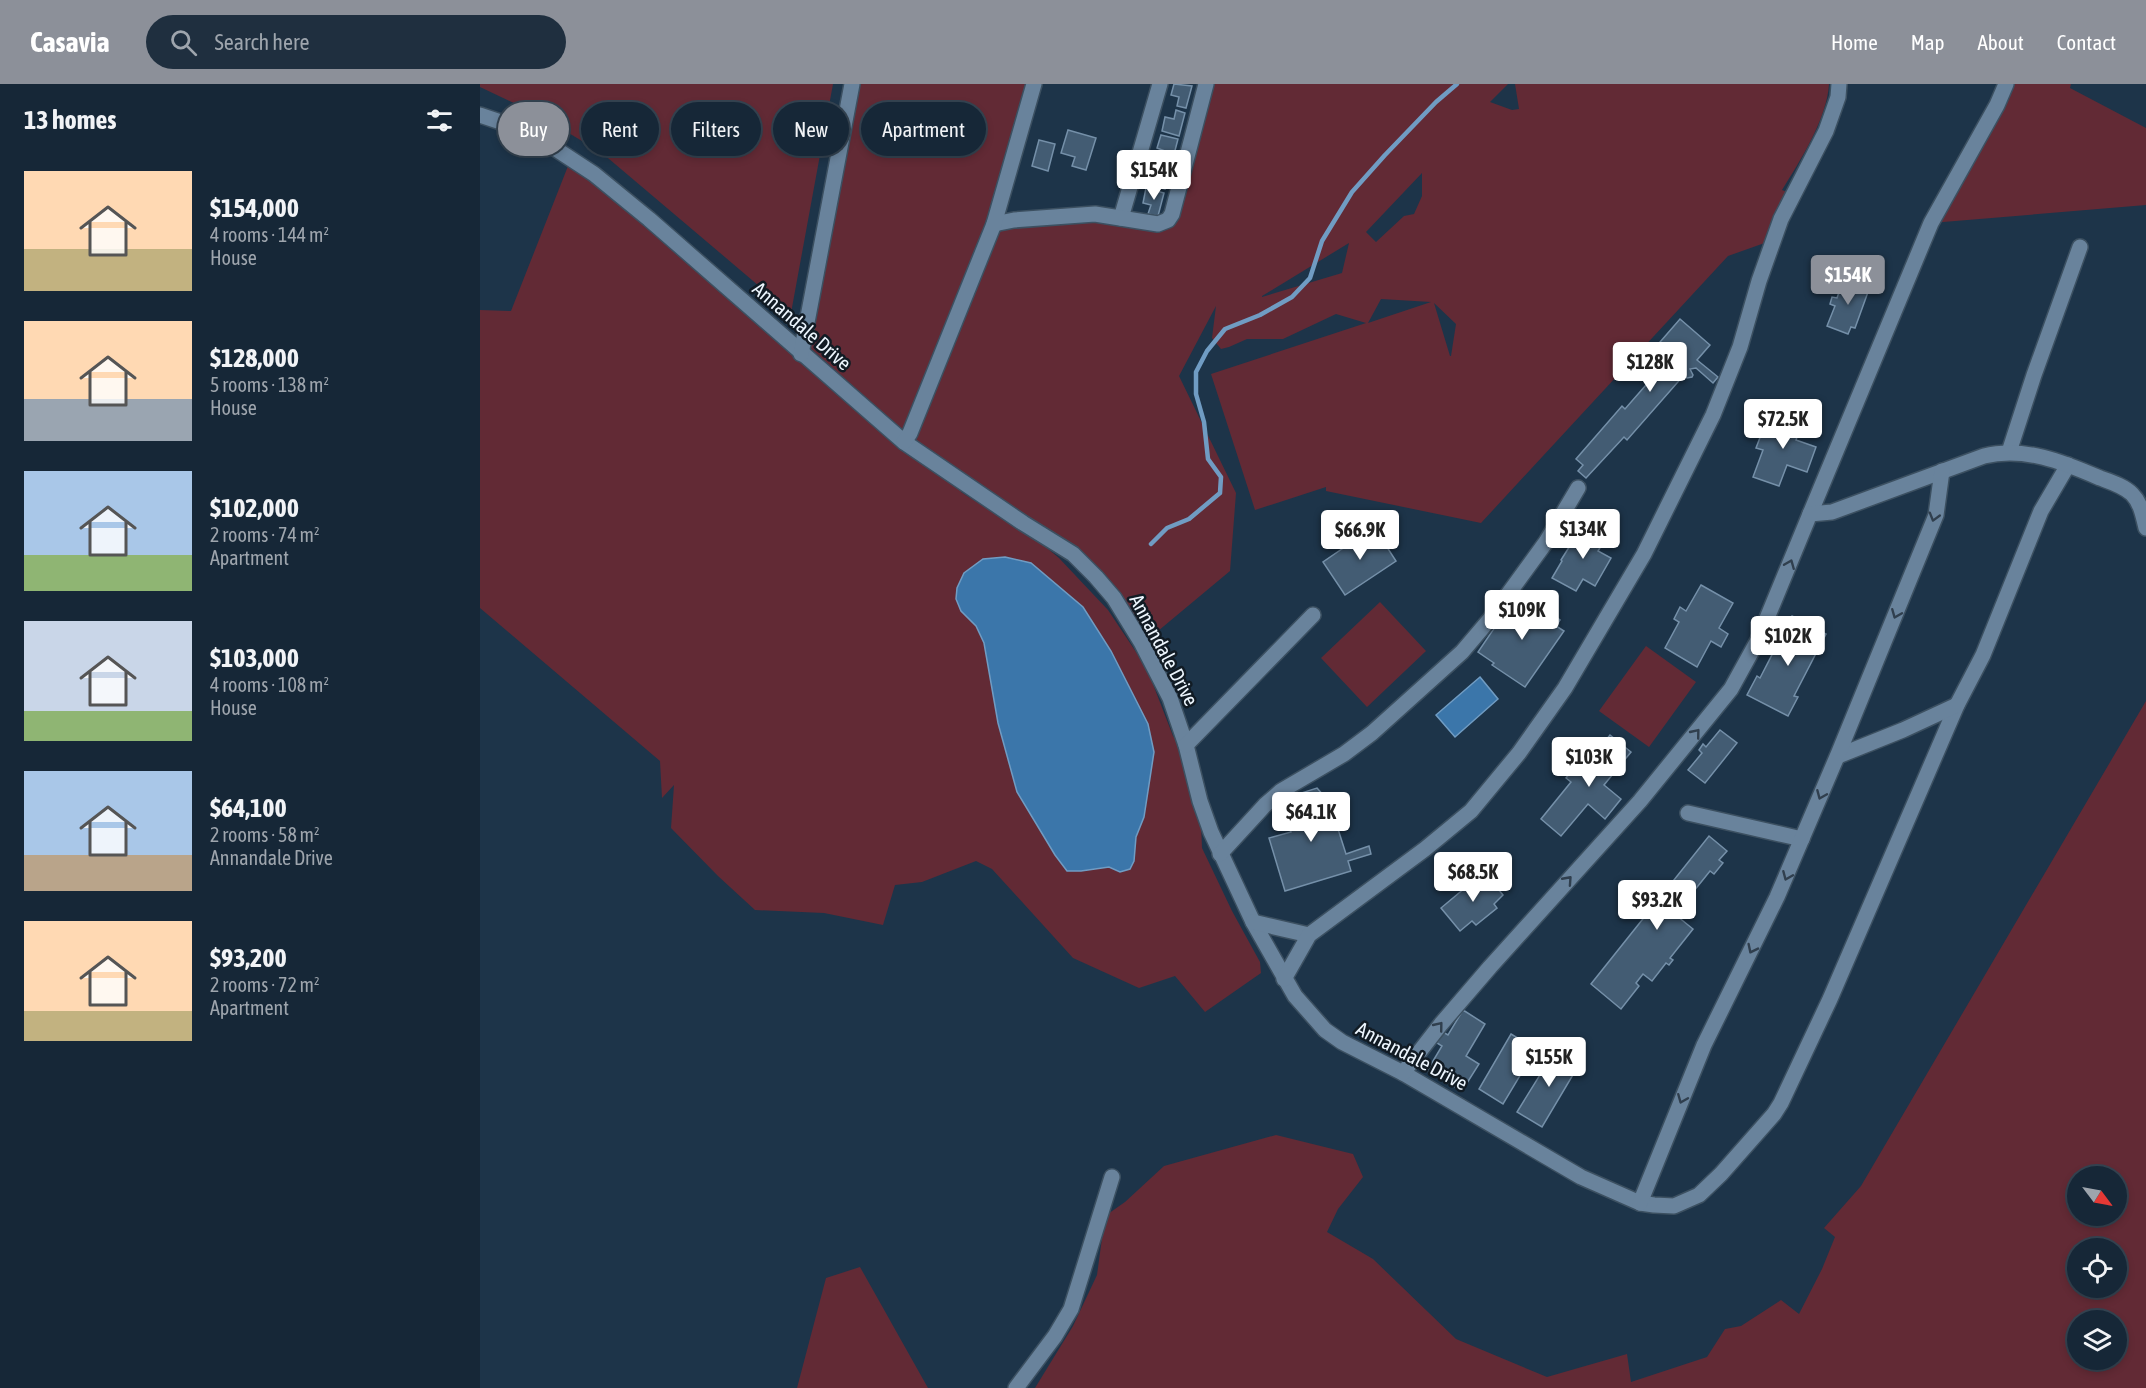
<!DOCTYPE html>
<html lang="en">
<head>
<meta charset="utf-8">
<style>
  :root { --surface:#162737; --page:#1f2f3f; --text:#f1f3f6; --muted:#9ea5ad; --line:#354452; --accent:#8c9099 }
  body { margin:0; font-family:"Asap Condensed",sans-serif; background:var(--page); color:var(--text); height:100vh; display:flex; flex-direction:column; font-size:22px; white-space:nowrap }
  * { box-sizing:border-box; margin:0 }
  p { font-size:20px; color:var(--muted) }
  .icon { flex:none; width:33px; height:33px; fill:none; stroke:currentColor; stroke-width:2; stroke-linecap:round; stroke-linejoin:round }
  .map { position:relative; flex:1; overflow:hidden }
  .drawer { display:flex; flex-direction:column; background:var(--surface); width:480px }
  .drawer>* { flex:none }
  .top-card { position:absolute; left:18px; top:18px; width:570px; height:54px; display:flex; gap:12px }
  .needle { width:39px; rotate:122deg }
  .controls { position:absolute; left:1587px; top:1082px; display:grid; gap:12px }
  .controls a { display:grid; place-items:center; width:60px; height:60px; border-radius:50%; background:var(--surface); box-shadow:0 3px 9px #0003,0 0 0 2px var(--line); font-size:30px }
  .price { position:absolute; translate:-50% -51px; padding:0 14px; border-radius:6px; background:#fff; color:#222; font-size:20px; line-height:39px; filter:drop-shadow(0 2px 3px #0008) }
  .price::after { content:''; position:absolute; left:50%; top:36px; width:18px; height:14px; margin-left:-9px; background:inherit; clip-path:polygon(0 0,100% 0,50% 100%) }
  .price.current { background:var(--accent); color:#fff }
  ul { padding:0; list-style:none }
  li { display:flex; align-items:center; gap:18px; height:150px; padding:0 24px }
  li span { display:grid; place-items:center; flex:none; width:168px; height:120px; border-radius:0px; color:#555 }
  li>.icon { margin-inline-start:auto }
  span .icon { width:72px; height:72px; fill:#fffc; stroke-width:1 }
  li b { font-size:26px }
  h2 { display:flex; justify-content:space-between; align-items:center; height:72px; padding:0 24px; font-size:26px }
  .chip { padding:0 21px; border-radius:27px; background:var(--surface); box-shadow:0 3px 9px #0003,0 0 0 2px var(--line); font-size:21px; line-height:54px }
  .chip.current { background:var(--accent); color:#fff }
  header { display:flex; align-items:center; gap:36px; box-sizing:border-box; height:84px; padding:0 30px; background:var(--accent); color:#fff }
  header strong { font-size:28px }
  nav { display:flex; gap:33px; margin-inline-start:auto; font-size:21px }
  .search { width:420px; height:54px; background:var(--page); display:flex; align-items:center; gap:15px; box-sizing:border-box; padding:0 21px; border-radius:33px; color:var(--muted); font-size:22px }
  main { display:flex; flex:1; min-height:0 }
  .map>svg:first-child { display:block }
</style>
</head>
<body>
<header>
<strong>Casavia</strong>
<div class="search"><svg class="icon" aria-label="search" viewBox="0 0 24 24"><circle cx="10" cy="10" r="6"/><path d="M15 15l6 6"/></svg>Search here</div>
<nav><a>Home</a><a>Map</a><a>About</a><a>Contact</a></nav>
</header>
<main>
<section class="drawer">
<h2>13 homes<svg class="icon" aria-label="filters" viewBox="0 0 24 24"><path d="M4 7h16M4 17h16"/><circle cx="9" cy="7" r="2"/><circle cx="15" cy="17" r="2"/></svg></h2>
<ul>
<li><span style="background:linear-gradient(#ffd9b3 65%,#c2b280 0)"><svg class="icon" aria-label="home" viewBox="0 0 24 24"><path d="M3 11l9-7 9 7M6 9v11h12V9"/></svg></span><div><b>$154,000</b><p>4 rooms · 144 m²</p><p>House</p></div></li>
<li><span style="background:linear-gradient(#ffd9b3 65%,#9aa5b1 0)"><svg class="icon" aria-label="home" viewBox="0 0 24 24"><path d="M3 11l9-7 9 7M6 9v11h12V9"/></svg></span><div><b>$128,000</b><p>5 rooms · 138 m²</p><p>House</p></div></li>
<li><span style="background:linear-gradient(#a9c7e8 70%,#8fb573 0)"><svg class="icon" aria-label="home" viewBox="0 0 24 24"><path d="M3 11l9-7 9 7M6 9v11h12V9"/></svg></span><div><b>$102,000</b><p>2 rooms · 74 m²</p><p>Apartment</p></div></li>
<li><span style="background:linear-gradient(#c9d6e8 75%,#8fb573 0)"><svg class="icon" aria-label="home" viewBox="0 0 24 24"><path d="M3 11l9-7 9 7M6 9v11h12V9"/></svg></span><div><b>$103,000</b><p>4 rooms · 108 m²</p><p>House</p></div></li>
<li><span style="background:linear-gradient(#a9c7e8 70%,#b9a48a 0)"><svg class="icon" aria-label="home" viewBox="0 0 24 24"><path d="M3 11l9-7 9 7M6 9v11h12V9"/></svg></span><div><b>$64,100</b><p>2 rooms · 58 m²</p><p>Annandale Drive</p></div></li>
<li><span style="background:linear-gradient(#ffd9b3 75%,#c2b280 0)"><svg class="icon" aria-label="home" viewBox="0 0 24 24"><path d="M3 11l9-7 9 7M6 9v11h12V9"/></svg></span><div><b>$93,200</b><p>2 rooms · 72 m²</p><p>Apartment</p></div></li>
</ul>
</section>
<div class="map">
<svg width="1666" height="1304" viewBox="0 0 1666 1304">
  <rect width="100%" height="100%" fill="#1d3449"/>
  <g fill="#622a35" fill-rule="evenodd">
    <polygon points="0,0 353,0 311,229 122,69 57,30 0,3"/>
    <polygon points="378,0 551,0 510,138 425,348 330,264"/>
    <path d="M 733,0 L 1028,0 L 1010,18 L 1032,26 L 1039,25 L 1035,0 L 1349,0 C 1347,35 1320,77 1302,106 L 1312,110 L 1293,156 L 1248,172 L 1001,439 L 846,407 L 846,403 L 775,426 L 731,290 L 886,239 L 856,230 L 803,255 L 767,255 L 749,263 L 741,265 L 732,254 L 736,222 L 699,292 L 756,409 L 750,487 L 666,557 L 639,512 L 433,356 L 514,150 L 530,140 L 615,134 L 681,143 ZM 942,89 L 942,112 L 934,130 L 924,132 L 896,158 L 886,148 ZM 869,159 L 862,189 L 782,213 L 782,212 ZM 901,215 L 951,218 L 888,239 ZM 954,219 L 976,240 L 971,272 L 970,272 Z"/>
    <polygon points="1526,0 1591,0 1590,4 1666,44 1666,121 1451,139"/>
    <path d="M 90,77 L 483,403 L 481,408 L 561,459 L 579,474 L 628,526 L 658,571 L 671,595 L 693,652 L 705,667 L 720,717 L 722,764 L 752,827 L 780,878 L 781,889 L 725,928 L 695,892 L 659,904 L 593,874 L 512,785 L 496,777 L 442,798 L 415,801 L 403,841 L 344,829 L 275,826 L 238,792 L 191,744 L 194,701 L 182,714 L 180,677 L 0,524 L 0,226 L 31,227 ZM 526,473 L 551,479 L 603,523 L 631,567 L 674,668 L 664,733 L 656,753 L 654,777 L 588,787 L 575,771 L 537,708 L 518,639 L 504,559 L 496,542 L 484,489 L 503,476 Z"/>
    <polygon points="900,518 946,567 887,623 841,574"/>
    <polygon points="1166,562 1216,598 1169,663 1119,627"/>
    <path d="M 1666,617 L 1666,1304 L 555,1304 L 593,1242 L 617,1191 L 625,1132 L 645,1118 L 684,1082 L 796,1051 L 873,1070 L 883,1093 L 858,1125 L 847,1148 L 893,1175 L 976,1255 L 1067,1293 L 1147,1270 L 1151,1298 L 1227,1273 L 1245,1245 L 1261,1242 L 1301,1216 L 1319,1230 L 1342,1185 L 1355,1153 L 1344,1144 L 1381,1102 ZM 1598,1092 L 1636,1092 L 1636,1131 L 1598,1131 ZM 1598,1164 L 1636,1164 L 1636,1203 L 1598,1203 ZM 1598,1236 L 1636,1236 L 1636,1275 L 1598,1275 Z"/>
    <polygon points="380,1183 448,1304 317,1304 346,1194"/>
  </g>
  <g fill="#3b76aa" stroke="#709cc3" stroke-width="1.5">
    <polygon points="525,473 551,479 603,523 631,567 668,640 674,668 664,733 656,753 654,777 650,785 640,788 629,783 601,787 587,787 575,771 537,708 518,639 504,559 496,542 481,527 476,515 477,504 484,489 503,475"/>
    <polygon points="1000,593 1018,615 975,653 956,631"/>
  </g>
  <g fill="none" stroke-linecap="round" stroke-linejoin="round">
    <polyline stroke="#709cc3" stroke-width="4.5" points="671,460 687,444 709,435 740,409 741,393 728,375 724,338 716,310 716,288 727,267 745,245 780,231 812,213 830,194 842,157 872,108 905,71 956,18 977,0"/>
  </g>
  <g fill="#435c73" stroke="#7590a9" stroke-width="1.5">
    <polygon points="694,0 712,2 706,24 697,22 699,13 691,11"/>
    <polygon points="696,26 705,29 699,52 682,47 685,33 694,35"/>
    <polygon points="588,46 616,54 606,86 592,82 595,73 581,69"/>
    <polygon points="681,51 698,55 692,78 683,75 685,67 677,64"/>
    <polygon points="559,56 575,60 568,87 552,82"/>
    <polygon points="682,80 691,82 685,105 667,100 671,86 680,89"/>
    <polygon points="666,104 684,109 678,132 668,130 671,121 663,119"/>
    <polygon points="1364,194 1386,202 1384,207 1388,208 1375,244 1371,243 1368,250 1347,242 1355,222 1350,220 1352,213 1357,214"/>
    <polygon points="1200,235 1230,261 1217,276 1238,293 1233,299 1216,284 1210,285 1213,291 1212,293 1207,294 1204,291 1147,356 1144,353 1106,394 1098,387 1103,381 1096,375 1142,322 1145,325 1187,277 1174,265"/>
    <polygon points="1297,327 1323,336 1316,356 1336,363 1327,388 1307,381 1299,402 1273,393 1283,366 1276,364 1281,351 1287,353"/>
    <polygon points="1103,441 1126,454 1118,467 1131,474 1115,502 1103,495 1096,507 1072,494 1082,477 1081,476"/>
    <polygon points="894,443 916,477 865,511 843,478"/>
    <polygon points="1221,501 1253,519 1239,544 1248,550 1241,563 1231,557 1217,583 1185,564 1199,538 1194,535 1200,523 1206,527"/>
    <polygon points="1034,515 1049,526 1050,524 1053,526 1057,520 1080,536 1076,542 1084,547 1045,603 1012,581 1014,579 998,568"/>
    <polygon points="1312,532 1346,550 1314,612 1318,613 1308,632 1267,611 1277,592 1280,594"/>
    <polygon points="1240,646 1257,659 1225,699 1208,686 1222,669 1219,666 1223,660 1226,663"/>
    <polygon points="1130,651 1151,668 1124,701 1141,715 1125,735 1108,720 1081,752 1061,735 1091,698 1086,694 1090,689 1094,683 1100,688"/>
    <polygon points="837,704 844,712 853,713 855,719 850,720 866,770 889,762 891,770 868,777 871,787 805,807 789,754 811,748 804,725 808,724 809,713"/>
    <polygon points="1229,752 1247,767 1239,776 1243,779 1234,790 1230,787 1197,828 1199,830 1197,832 1213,845 1190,874 1193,876 1189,881 1186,879 1172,897 1163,890 1156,899 1159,902 1141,925 1111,900"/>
    <polygon points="1004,788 1023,811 1014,820 1017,824 996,841 992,837 980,847 961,824"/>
    <polygon points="983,926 1005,940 986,972 999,980 982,1007 947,987 962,962 957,959 963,948 968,951"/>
    <polygon points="1031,950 1056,965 1023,1020 999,1005"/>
    <polygon points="1076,965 1100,979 1062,1043 1037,1028"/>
  </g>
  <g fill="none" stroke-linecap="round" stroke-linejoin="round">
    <g stroke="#3c5061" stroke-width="18">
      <g id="minor">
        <polyline points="0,31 50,48 114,90 169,135 424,358 543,439 593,470 616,493 634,514 661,558 690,614 706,661 720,717 731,748 773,838 815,912 845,946 862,958 923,989 1101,1093 1160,1119 1174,1121 1194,1122 1219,1111 1241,1090 1294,1030 1301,1019 1350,915 1477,621 1503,571 1561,427 1588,381"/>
        <polyline points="641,134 680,0"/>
        <polyline points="514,140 534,136 615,130 678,140 688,136 692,130 726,0"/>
        <polyline points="321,270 372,0"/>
        <polyline points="424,358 430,349 514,140 554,0"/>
        <polyline points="1529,368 1554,291 1600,163"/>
        <polyline points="1330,430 1451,139 1517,21 1526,0"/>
        <polyline points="706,661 833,531"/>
        <polyline points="1358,672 1423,646 1477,621"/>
        <polyline points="1208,729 1322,755"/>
        <polyline points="740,770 785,721 801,707 864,670 892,649 982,568 1010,535 1066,458 1098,404"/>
        <polyline points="773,838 829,851"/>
        <polyline points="804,895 829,851 945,765 991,727 1039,669 1085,604 1164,470 1233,331 1260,263 1279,197 1301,135 1346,47 1358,13 1359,0"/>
        <path d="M 923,989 L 961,940 L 1010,883 L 1160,717 L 1251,605 L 1278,556 L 1330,430 L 1352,428 L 1504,372 C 1544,362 1583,378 1620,394 C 1631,398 1644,402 1652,410 C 1661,419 1663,432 1666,444"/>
        <polyline points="1160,1119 1224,961 1297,813 1359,668 1456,431 1462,387"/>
        <polyline points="536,1304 575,1252 591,1225 632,1093"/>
      </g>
    </g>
    <use href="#minor" stroke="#69839c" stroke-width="15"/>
  </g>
  <defs><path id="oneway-chevron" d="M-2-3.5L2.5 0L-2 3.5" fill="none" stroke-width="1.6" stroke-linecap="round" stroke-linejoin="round" transform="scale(1.5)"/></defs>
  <g stroke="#303f4e">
    <use href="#oneway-chevron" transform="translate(1454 433) rotate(106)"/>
    <use href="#oneway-chevron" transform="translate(1310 480) rotate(-68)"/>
    <use href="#oneway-chevron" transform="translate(1416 530) rotate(112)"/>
    <use href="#oneway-chevron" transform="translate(1216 649) rotate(-51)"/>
    <use href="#oneway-chevron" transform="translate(1341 711) rotate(113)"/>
    <use href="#oneway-chevron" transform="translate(1307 792) rotate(113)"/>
    <use href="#oneway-chevron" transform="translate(1088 796) rotate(-48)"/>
    <use href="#oneway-chevron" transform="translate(1272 865) rotate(116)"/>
    <use href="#oneway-chevron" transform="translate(959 942) rotate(-51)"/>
    <use href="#oneway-chevron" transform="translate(1202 1015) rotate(112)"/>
  </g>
  <g text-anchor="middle" stroke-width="5" stroke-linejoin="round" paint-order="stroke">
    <g font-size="20" fill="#edf6fe" stroke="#111b24">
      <text transform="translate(322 242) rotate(41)" y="7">Annandale Drive</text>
      <text transform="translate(684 566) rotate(62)" y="7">Annandale Drive</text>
      <text transform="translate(932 972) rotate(28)" y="7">Annandale Drive</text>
    </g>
  </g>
</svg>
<div class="controls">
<a><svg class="needle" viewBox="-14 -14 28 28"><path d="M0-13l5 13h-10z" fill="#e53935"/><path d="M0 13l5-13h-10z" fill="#9ea5ad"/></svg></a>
<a><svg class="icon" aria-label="locate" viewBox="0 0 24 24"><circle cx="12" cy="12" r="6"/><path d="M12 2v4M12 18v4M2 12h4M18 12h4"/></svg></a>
<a><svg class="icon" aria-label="layers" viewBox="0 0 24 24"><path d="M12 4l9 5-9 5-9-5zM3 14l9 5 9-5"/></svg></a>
</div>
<b class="price" style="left:674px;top:117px">$154K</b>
<b class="price current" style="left:1368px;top:222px">$154K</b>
<b class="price" style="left:1170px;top:309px">$128K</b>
<b class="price" style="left:1303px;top:366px">$72.5K</b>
<b class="price" style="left:1103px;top:476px">$134K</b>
<b class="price" style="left:880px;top:477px">$66.9K</b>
<b class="price" style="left:1042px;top:557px">$109K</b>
<b class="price" style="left:1308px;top:583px">$102K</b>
<b class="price" style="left:1109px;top:704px">$103K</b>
<b class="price" style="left:831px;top:759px">$64.1K</b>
<b class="price" style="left:993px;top:819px">$68.5K</b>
<b class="price" style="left:1177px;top:847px">$93.2K</b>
<b class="price" style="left:1069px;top:1004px">$155K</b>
<div class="top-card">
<a class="chip current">Buy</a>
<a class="chip">Rent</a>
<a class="chip">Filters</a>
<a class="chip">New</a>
<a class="chip">Apartment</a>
</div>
</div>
</main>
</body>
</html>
